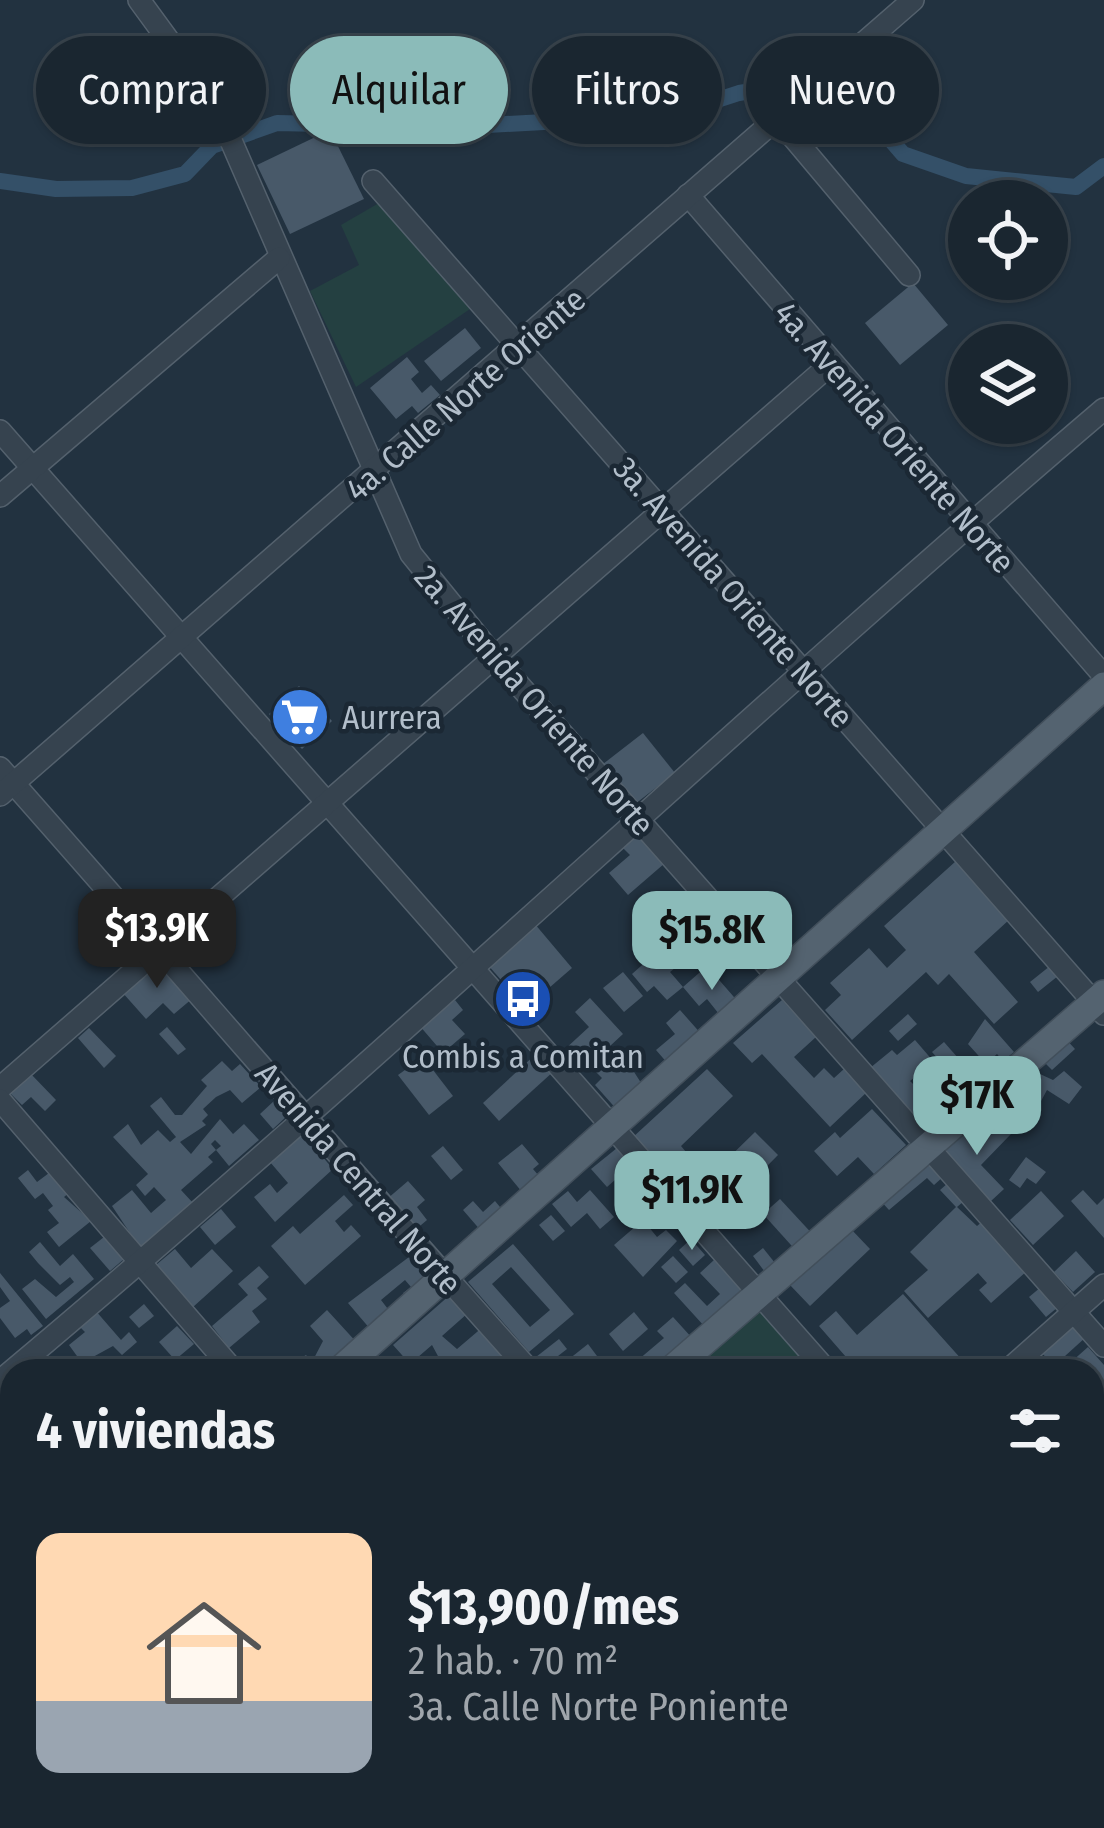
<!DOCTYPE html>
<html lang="es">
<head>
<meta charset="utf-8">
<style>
  :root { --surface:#1a2630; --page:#232e38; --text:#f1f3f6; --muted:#9fa5ab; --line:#38434c; --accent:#8bbbb9 }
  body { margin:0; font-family:"Fira Sans Condensed",sans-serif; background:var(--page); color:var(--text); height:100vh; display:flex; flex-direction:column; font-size:45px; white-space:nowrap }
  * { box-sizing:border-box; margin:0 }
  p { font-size:39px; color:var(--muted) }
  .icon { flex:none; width:66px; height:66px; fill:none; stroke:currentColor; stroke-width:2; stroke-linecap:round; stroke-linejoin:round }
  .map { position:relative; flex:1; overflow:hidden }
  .sheet { position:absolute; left:0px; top:1359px; width:1104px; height:471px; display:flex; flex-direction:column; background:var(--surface); border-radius:36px 36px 0 0; box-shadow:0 3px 9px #0004,0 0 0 3px var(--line) }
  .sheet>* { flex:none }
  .banner { position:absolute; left:36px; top:36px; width:1032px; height:108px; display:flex; gap:24px }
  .controls { position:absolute; left:948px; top:180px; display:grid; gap:24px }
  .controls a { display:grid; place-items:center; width:120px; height:120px; border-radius:50%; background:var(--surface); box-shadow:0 3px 9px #0004,0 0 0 3px var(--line); font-size:60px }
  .price { position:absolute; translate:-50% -102px; padding:0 27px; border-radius:24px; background:var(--accent); color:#111; font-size:39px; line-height:78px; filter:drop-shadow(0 3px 6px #0008) }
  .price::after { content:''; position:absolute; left:50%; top:72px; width:36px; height:27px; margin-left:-18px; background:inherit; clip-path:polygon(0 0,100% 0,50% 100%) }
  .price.selected { background:#222; color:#fff }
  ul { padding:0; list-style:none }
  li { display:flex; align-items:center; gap:36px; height:300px; padding:0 36px }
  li+li { border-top:3px solid var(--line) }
  li span { display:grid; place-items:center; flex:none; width:336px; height:240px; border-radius:24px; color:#555 }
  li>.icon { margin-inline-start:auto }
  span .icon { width:144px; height:144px; fill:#fffc; stroke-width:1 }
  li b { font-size:51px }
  h2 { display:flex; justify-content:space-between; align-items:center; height:144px; padding:0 36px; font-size:51px }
  .pill { padding:0 42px; border-radius:54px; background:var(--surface); box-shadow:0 3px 9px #0004,0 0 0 3px var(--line); font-size:42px; line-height:108px }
  .pill.selected { background:var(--accent); color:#111 }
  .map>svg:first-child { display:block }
</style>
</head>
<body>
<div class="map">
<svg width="1104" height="1828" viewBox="0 0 1104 1828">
  <rect width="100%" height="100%" fill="#223240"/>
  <g fill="#244041">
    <polygon points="379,203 470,309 356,387 310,291 359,265 341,225"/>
    <polygon points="759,1304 819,1371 683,1371"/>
  </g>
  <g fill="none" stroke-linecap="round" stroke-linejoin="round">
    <polyline stroke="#345068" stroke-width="16" points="0,181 56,189 132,188 185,174 212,146 277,123 452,127 671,115 739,93 795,84 852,95 903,154 966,176 1076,187 1104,166"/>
  </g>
  <g fill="#485969" fill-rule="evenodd">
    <polygon points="330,130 364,199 290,234 257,165"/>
    <polygon points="913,283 948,325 900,365 865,323"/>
    <polygon points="465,328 481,348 441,381 424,361"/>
    <polygon points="407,357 419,372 411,379 422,393 431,385 440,395 418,413 412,406 396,419 370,388"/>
    <polygon points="299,686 332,721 302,749 269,714"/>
    <polygon points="643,733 675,773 635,804 603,764"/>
    <polygon points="634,829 665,863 628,895 609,873 630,855 618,843"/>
    <polygon points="956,861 1010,919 974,952 1018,1002 994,1024 949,974 938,985 926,972 852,1040 825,1010 841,995 830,983 869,948 887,968 906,950 884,926"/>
    <polygon points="690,890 707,909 690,924 698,932 712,919 722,930 670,972 683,987 667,1000 654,986 647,992 632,974 650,958 634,940"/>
    <polygon points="534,923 572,968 526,1008 487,964"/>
    <polygon points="158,960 193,998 174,1014 163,1003 146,1019 122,992"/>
    <polygon points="1055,962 1063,972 1038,992 1030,982"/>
    <polygon points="707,966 740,1004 723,1019 707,999 699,1006 683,987"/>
    <polygon points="623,972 643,996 624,1012 603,988"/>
    <polygon points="590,998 623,1034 583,1071 564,1050 589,1027 575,1012"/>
    <polygon points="455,1000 463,1010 452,1020 465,1034 443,1053 419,1025"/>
    <polygon points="782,1000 816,1037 794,1057 814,1078 824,1068 834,1078 844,1069 867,1092 830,1127 762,1054 752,1063 733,1043"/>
    <polygon points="680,1010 703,1036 669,1065 656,1050 675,1034 666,1023"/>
    <polygon points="908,1014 917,1024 898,1041 889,1031"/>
    <polygon points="985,1019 1014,1052 1003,1061 997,1054 986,1064 968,1044"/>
    <polygon points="167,1027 186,1049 178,1055 159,1034"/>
    <polygon points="89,1028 116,1056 104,1068 78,1038"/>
    <polygon points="1064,1037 1075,1049 1052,1070 1040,1058"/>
    <polygon points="915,1040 934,1062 910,1081 946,1116 927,1133 870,1068 892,1050 897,1055"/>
    <polygon points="944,1042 980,1083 968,1093 932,1052"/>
    <polygon points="618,1047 645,1089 619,1112 595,1085 602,1078 593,1069"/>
    <polygon points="537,1053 554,1071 499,1121 483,1103"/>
    <polygon points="423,1057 453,1096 429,1115 398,1075"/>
    <polygon points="222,1061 232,1071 240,1064 261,1087 242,1103 230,1090 216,1097 203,1109 208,1115 202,1121 206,1125 180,1142 191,1154 220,1119 233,1134 244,1124 259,1140 229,1166 216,1150 221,1146 215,1140 211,1144 216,1150 208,1157 213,1162 181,1190 193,1203 140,1248 112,1206 132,1190 151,1213 166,1200 154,1187 145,1196 136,1185 148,1174 113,1137 128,1124 141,1145 158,1130 170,1142 176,1137 150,1106 161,1097 175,1115 182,1115 207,1086 201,1080"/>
    <polygon points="707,1069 733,1096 681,1146 708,1178 755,1132 778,1155 732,1202 714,1185 692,1204 632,1138"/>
    <polygon points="1021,1071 1033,1080 1040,1074 1053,1080 1064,1071 1082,1087 1069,1104 1047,1090 1040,1103 1031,1097 1025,1106 1033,1112 1022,1133 1005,1121 1018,1102 1001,1089"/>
    <polygon points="30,1073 56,1100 45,1111 31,1097 22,1105 9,1092"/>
    <polygon points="275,1100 288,1115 273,1129 260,1114"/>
    <polygon points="872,1109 906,1145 874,1174 858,1157 837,1176 814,1151 835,1132 840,1138"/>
    <polygon points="999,1123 1011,1134 981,1165 1004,1189 991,1201 940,1147 959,1128 976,1146"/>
    <polygon points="303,1134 333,1169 275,1222 254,1197 270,1184 277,1193 288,1183 270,1162"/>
    <polygon points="522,1144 539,1164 533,1169 545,1183 527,1198 498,1163"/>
    <polygon points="443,1146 463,1170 451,1180 431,1156"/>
    <polygon points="617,1148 632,1165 607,1187 591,1169"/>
    <polygon points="925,1155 944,1176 934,1185 927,1178 889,1210 879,1199"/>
    <polygon points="1026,1157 1046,1172 1036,1184 1027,1178 1020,1188 1009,1180"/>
    <polygon points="28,1170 37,1182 49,1173 60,1180 70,1192 64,1197 91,1221 59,1247 47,1232 59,1223 48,1210 53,1206 43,1193 35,1199 18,1178"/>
    <polygon points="649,1180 678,1212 663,1226 636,1192"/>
    <polygon points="408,1181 425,1200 417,1207 427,1220 414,1231 387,1199"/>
    <polygon points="948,1183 964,1201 957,1207 977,1226 983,1221 1028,1270 991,1303 979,1290 987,1283 978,1273 928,1318 904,1291 928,1270 910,1252 956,1207 940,1190"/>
    <polygon points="590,1190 614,1217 600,1229 587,1213 571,1227 552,1204 568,1191 577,1202"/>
    <polygon points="1083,1190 1097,1205 1104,1198 1104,1238 1071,1201"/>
    <polygon points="1041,1191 1064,1216 1033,1245 1010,1220"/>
    <polygon points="344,1195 353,1205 335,1221 344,1232 351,1225 361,1236 305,1285 271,1246 293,1226 300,1234"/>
    <polygon points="780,1199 817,1239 800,1255 763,1214"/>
    <polygon points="473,1201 483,1212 495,1201 505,1213 482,1232 463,1210"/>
    <polygon points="221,1209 236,1227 215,1245 200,1227"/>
    <polygon points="551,1215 565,1231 553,1241 539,1225"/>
    <polygon points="643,1220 657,1237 666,1230 677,1241 643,1277 614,1245"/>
    <polygon points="850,1228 870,1249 810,1306 789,1284"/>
    <polygon points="104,1237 124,1259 110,1271 90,1248"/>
    <polygon points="691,1239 705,1255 693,1266 679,1250"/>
    <polygon points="40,1242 60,1266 73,1254 94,1279 46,1319 22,1289 35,1279 56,1297 74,1282 70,1277 60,1285 38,1263 29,1252"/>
    <path d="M 513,1244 L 574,1314 L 529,1352 L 468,1282 ZM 511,1267 L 550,1310 L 530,1327 L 492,1284 Z"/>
    <polygon points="763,1248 775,1263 765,1272 753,1256"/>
    <polygon points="175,1249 191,1268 212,1249 233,1271 193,1307 156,1265"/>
    <polygon points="1076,1251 1095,1272 1073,1292 1054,1272"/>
    <polygon points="673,1256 688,1272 676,1283 661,1267"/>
    <polygon points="409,1257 433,1284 412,1303 403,1293 411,1287 405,1280 381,1300 391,1313 371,1330 348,1303"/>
    <polygon points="714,1260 744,1292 705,1327 674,1293 685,1283 707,1306 720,1294 700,1273"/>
    <polygon points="259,1266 269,1277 257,1288 267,1299 252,1311 260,1322 229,1348 212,1326 248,1295 238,1284"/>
    <polygon points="0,1273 43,1326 31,1335 27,1329 15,1338 0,1318 0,1308 10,1301 0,1287"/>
    <polygon points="1041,1287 1058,1307 1046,1317 1029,1297"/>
    <polygon points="451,1294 468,1313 442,1336 457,1349 484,1326 512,1364 504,1371 466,1371 473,1367 463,1356 446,1371 432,1345 410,1364 393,1345"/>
    <polygon points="903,1294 972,1371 848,1371 840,1362 846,1357 819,1326 836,1311 857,1335"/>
    <polygon points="144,1304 154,1316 139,1328 129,1317"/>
    <polygon points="95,1310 121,1340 129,1332 137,1342 122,1355 113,1346 82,1363 69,1345 85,1332 78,1325"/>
    <polygon points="327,1310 359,1345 342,1361 335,1355 325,1364 321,1360 316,1371 255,1371 272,1356 288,1366 306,1355 312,1362 323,1341 310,1326"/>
    <polygon points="634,1312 648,1329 623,1351 609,1334"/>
    <polygon points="673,1317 693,1339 656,1371 625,1371 664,1338 657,1331"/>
    <polygon points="1072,1322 1086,1337 1054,1366 1040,1351"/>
    <polygon points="177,1326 194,1344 175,1360 159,1342"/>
    <polygon points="559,1339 567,1349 544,1367 536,1357"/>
    <polygon points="588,1344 597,1356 581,1371 554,1371"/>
    <polygon points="1088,1347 1104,1365 1104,1393 1092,1404 1092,1371 1061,1371"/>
    <polygon points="12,1388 12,1425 0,1411 0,1398"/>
    <polygon points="7,1688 12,1693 12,1723 0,1735 0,1712 7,1705 0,1694"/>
    <polygon points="0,1769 12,1783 12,1795 0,1806"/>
    <polygon points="1102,1803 1104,1828 1092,1828 1088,1818"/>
    <polygon points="12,1805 12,1818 40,1818 49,1828 18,1828 8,1817 0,1825 0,1808 4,1813"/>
    <polygon points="184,1818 231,1818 219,1828 193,1828"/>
    <polygon points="231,1818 259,1818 266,1826 239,1828"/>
    <polygon points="287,1818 334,1818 342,1828 275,1828"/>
    <polygon points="380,1818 412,1818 418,1825 389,1828"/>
    <polygon points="451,1818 477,1818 465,1828 440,1828"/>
    <polygon points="515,1818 539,1818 548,1828 504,1828"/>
    <polygon points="598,1818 624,1818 628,1823 607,1828"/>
    <polygon points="703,1818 720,1818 729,1828 692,1828"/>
    <polygon points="735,1818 793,1818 803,1828 745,1828"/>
    <polygon points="967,1818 995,1818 984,1828 955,1828"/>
  </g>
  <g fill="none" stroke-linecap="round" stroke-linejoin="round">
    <g stroke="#54616d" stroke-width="24">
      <g id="minor">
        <polyline points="139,0 215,104 411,554 496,659 1104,1346"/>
        <polyline points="777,118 909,275"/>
        <polyline points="373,181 1104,1014"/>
        <polyline points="688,195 1104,676"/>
        <polyline points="0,431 827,1371"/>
        <polyline points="0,496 279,258"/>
        <path d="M 0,768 C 177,968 351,1172 530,1371"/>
        <polyline points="0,795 913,0"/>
        <polyline points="0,1088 832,363"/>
        <polyline points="0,1100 234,1371"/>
        <polyline points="1007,1371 1104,1285"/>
        <path d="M 0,1381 C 376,1066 731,727 1104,409"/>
        <polyline points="1092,1587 1104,1576"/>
        <polyline points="1092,1669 1104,1682"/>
        <polyline points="0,1670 12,1660"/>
        <polyline points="0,1755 12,1769"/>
        <polyline points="53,1818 62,1828"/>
        <polyline points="344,1818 353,1828"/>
        <polyline points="636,1818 645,1828"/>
        <polyline points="932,1818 941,1828"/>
        <polyline points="485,1828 497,1818"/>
        <polyline points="821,1828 832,1818"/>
      </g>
    </g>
    <g stroke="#424f5b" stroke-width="30">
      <g id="major">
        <polyline points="339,1371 1104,686"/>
        <polyline points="670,1371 1104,994"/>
        <polyline points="0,1425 12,1439"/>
        <polyline points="157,1828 168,1818"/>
      </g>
    </g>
    <use href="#minor" stroke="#36434f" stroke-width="21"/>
    <use href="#major" stroke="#546370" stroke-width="27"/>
  </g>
  <defs>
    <g id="supermarket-disc" transform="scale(3)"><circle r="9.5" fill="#3f7fe0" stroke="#1b2834"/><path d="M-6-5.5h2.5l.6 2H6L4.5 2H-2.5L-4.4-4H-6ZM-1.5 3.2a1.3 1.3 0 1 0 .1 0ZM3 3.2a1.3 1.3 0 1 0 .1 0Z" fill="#fff"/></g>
    <g id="bus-disc" transform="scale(3)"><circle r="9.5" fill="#1a4fb4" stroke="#1b2834"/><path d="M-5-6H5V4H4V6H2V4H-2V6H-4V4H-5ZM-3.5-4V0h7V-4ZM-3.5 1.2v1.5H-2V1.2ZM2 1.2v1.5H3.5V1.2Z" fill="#fff"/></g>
  </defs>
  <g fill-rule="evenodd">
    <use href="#supermarket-disc" x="300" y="717"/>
    <use href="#bus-disc" x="523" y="999"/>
  </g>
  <g text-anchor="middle" stroke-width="9" stroke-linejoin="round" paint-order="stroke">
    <g font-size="33" fill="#b2beca" stroke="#1b2834">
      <text transform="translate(465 394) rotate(-41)" y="12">4a. Calle Norte Oriente</text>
      <text transform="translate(895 437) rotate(49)" y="12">4a. Avenida Oriente Norte</text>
      <text transform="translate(734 592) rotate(49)" y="12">3a. Avenida Oriente Norte</text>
      <text transform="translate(535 700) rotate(49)" y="12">2a. Avenida Oriente Norte</text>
      <text transform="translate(359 1178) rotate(49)" y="12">Avenida Central Norte</text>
    </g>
    <g font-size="33" fill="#b2beca" stroke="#1b2834" text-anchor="start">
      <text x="342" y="729">Aurrera</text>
      <text x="523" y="1068" text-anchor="middle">Combis a Comitan</text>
    </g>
  </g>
</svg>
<div class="controls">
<a><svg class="icon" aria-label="locate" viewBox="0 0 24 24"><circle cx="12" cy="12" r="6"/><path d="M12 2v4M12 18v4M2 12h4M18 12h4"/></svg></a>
<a><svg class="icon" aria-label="layers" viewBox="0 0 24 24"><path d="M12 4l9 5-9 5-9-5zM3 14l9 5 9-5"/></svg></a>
</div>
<b class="price selected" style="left:157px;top:991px">$13.9K</b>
<b class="price" style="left:712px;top:993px">$15.8K</b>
<b class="price" style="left:977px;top:1158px">$17K</b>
<b class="price" style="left:692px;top:1253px">$11.9K</b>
<div class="banner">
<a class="pill">Comprar</a>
<a class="pill selected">Alquilar</a>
<a class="pill">Filtros</a>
<a class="pill">Nuevo</a>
</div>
<section class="sheet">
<h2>4 viviendas<svg class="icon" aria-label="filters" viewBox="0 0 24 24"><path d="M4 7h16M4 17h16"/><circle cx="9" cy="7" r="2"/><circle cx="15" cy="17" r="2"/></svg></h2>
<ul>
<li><span style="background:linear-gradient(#ffd9b3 70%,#9aa5b1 0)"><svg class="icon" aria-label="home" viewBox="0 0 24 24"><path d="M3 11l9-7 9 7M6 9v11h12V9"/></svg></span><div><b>$13,900/mes</b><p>2 hab. · 70 m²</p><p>3a. Calle Norte Poniente</p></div></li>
</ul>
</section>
</div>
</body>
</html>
